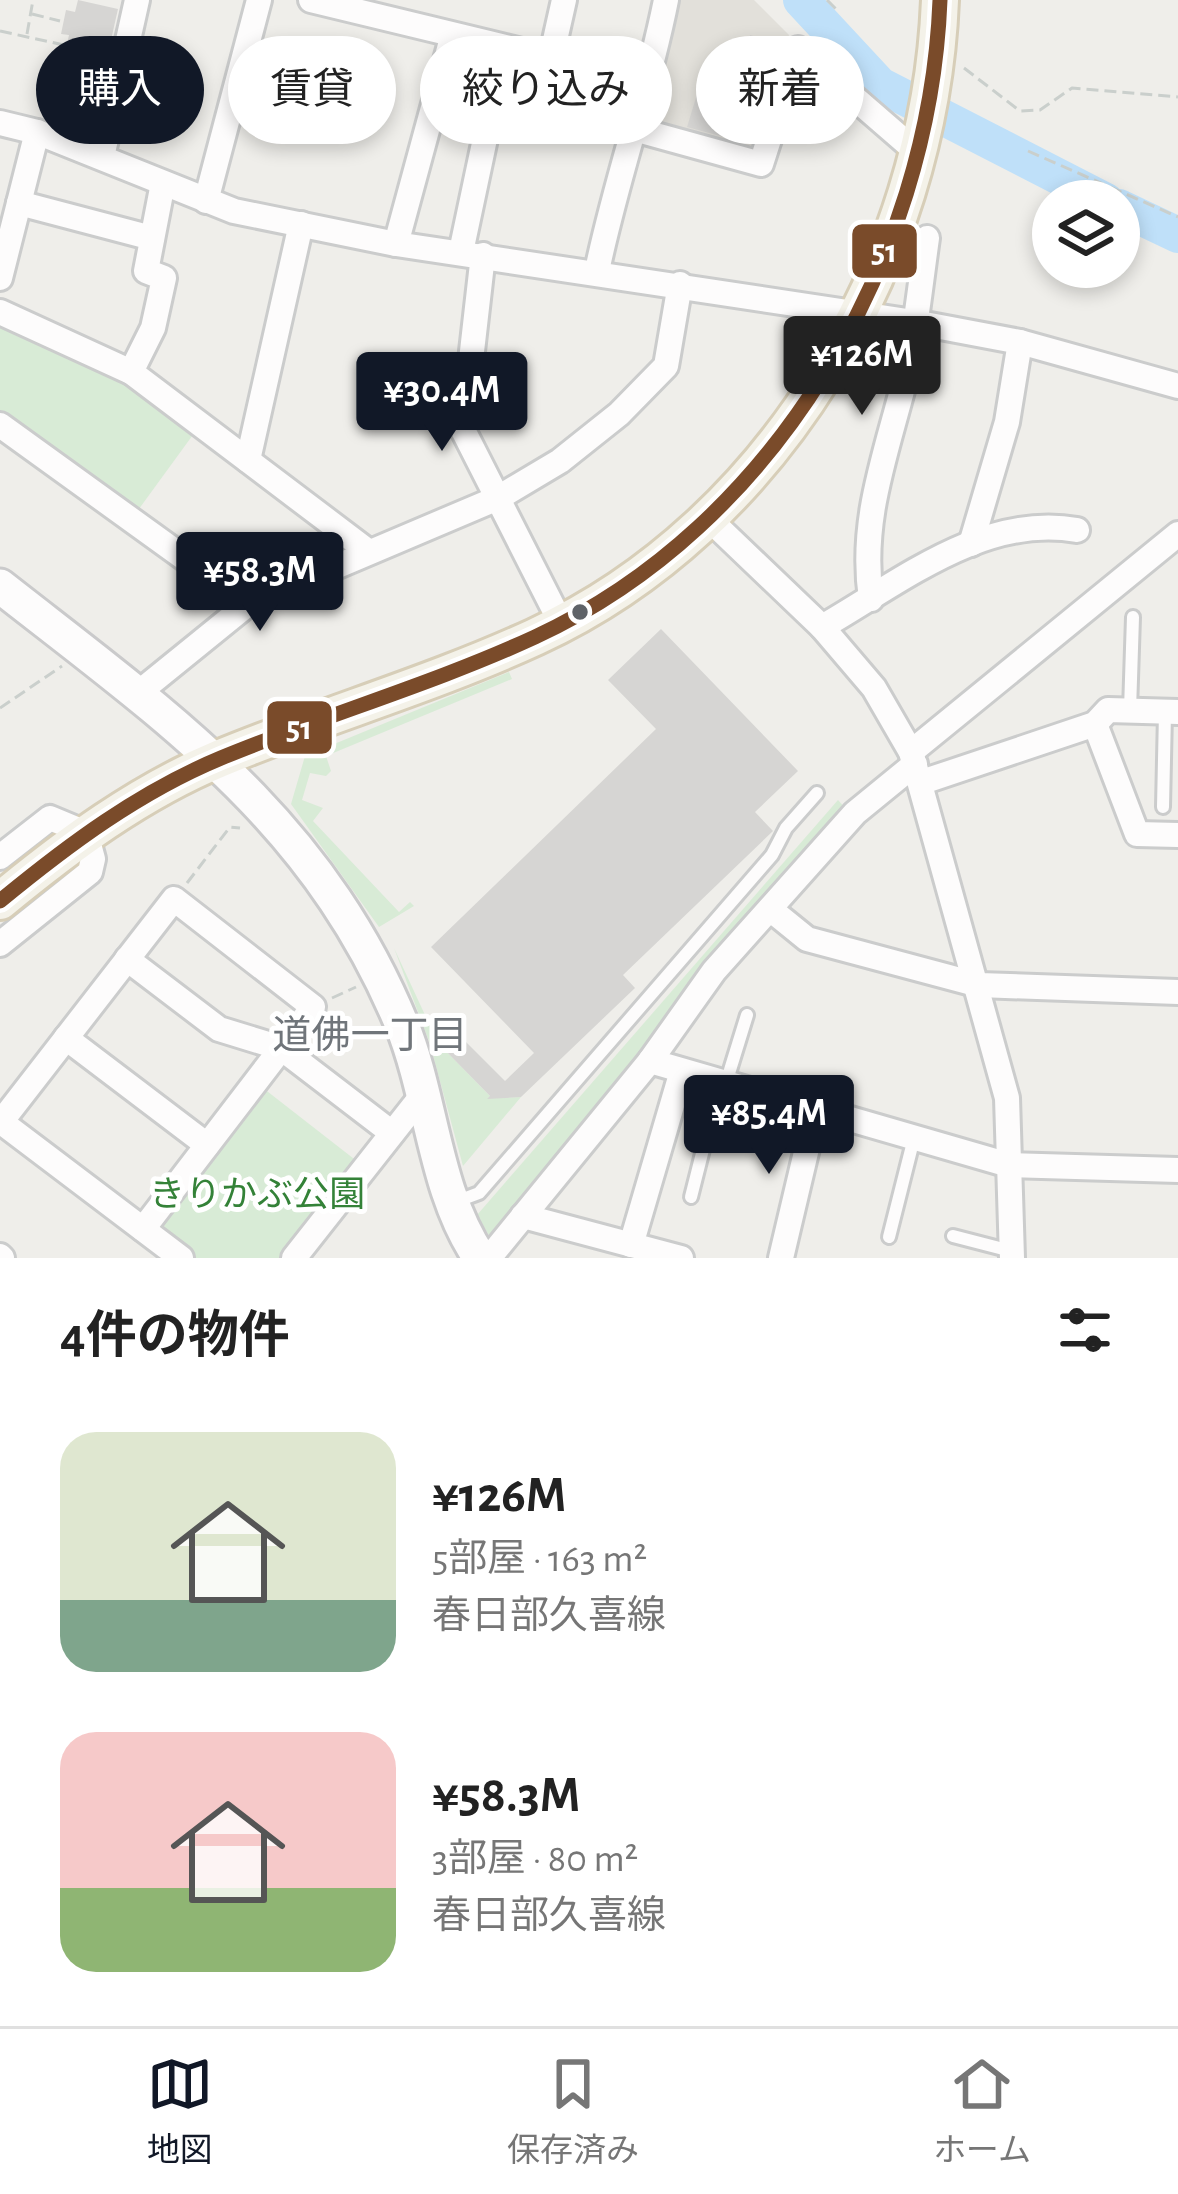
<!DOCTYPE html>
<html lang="ja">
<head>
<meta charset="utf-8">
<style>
  :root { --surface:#fff; --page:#f6f6f6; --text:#222; --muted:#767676; --line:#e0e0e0; --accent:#111827 }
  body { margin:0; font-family:"Alegreya Sans","Noto Sans JP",sans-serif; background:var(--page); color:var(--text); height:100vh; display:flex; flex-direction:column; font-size:45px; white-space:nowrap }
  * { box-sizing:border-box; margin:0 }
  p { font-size:39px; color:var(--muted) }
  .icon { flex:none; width:66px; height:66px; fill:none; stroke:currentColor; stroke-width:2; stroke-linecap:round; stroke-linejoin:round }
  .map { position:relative; height:1258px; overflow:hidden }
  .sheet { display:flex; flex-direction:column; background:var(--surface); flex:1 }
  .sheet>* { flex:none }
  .banner { position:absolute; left:36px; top:36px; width:1107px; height:108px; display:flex; gap:24px }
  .buttons { position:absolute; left:1032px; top:180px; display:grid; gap:24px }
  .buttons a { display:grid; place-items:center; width:108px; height:108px; border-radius:50%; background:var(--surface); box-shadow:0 6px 18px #0003; font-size:60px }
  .price { position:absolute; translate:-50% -102px; padding:0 27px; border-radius:12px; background:var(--accent); color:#fff; font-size:39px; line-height:78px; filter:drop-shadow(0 3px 6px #0008) }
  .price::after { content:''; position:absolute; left:50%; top:72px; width:36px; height:27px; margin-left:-18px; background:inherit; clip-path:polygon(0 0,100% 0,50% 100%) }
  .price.current { background:#222; color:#fff }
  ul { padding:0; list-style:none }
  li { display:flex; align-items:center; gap:36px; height:300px; padding:0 60px }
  li span { display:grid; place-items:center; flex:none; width:336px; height:240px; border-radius:36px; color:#555 }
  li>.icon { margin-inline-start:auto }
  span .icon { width:144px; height:144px; fill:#fffc; stroke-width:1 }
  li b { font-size:51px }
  h2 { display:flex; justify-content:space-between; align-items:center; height:144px; padding:0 60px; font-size:51px }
  .tag { padding:0 42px; border-radius:54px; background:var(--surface); box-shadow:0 6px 18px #0003; font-size:42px; line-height:108px }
  .tag.current { background:var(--accent); color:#fff }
  .dock { display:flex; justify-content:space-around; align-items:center; height:168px; border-top:3px solid var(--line); background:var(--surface); font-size:33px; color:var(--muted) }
  .dock a { display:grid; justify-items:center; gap:6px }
  .dock .current { color:var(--accent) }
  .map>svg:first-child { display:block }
</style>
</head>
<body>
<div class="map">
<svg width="1178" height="1258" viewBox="0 0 1178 1258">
  <rect width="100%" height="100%" fill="#efeeea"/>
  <polygon fill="#e2e0da" points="675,0 754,0 789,35 755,147 747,150 652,123 646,115"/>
  <g fill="#d8ebd6">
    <polygon points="0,323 130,384 195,432 136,513 0,412"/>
    <polygon points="509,672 512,679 326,756 331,771 326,776 310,773 302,800 323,808 313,821 399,912 410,902 414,906 379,927 291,804 305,756"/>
    <polygon points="838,800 847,810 491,1239 477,1215"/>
    <polygon points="394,948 438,1043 492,1098 521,1097 463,1166 430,1044"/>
    <polygon points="263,1088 358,1162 281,1258 196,1258 159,1230 159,1222"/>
  </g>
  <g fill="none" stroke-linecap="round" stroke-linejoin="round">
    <g stroke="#bfe0f9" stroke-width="36">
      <polyline points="801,0 880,85 1106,201"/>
      <polyline points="1119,207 1178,235"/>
    </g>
  </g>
  <g fill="#d6d5d3">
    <polygon points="78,0 118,9 96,106 41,94 46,76 64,81 71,49 66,49 69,35 61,34 66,10 75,12"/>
    <polygon points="750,35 780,44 750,144 687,127 698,91 731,100"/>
    <polygon points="661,629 798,771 755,812 773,831 623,975 635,988 521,1097 487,1099 490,1096 438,1043 452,1028 505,1081 534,1053 431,947 656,729 608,680"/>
  </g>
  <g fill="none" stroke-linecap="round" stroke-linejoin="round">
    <g stroke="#cbcccc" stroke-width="18">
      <g id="lane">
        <polyline points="1130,710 1133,617"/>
        <polyline points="1163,807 1165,713"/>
        <polyline points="726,1083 747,1015"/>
        <polyline points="691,1197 720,1082"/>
        <polyline points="455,1202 479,1193 772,855 786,828 817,793"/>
        <polyline points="953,1236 1011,1251"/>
        <polyline points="889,1237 914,1138"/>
      </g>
    </g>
    <g stroke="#cbcccc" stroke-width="30">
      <g id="street">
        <polyline points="311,0 650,82"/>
        <polyline points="551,58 564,0"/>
        <polyline points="0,123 37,132 234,211 396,244 914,322 1020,342 1178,386"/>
        <polyline points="634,129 761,164 798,49 918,153"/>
        <polyline points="102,157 137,0"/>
        <polyline points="206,201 259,0"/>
        <polyline points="19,203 152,238"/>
        <polyline points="396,244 452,38"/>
        <polyline points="461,252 504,49"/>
        <polyline points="483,255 463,430 561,623"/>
        <path d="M 597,271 C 616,179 648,92 666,0"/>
        <polyline points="0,278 37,132"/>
        <polyline points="0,312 131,372 369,552"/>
        <polyline points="131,372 153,328 164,278 146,271 163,183"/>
        <polyline points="0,425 248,604"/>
        <polyline points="248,460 301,224"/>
        <polyline points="707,517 822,627 874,688 911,752 1007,1098 1012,1258"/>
        <polyline points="971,544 1007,422 1020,342"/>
        <path d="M 871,599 C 860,523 884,460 903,387 C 915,339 920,287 927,238"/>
        <path d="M 822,627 C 899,583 984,513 1077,530"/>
        <polyline points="137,694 248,604 498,498 560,461 619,414 666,366 680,284"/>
        <polyline points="1095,724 1137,834 1178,835"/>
        <polyline points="911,752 1178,534"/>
        <polyline points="922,782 1095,724 1108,710 1178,712"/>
        <polyline points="0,857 50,818 86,833 93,859 90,872 0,944"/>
        <polyline points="770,909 807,939 979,985 1178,992"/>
        <polyline points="127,959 219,1029 281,1048 392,1133"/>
        <polyline points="66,1038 207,1145"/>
        <polyline points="650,1061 1009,1165 1178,1170"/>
        <polyline points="0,1121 181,1258"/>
        <polyline points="1,1122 174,899 313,1007 143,1229"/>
        <polyline points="523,1216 681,1258"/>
        <polyline points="631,1245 682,1071"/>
        <polyline points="0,1256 2,1258"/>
        <polyline points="294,1258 424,1093"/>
        <polyline points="489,1258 650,1061 714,971 855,813 915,764"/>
        <polyline points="781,1258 816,1110"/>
      </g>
    </g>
    <g stroke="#cacacb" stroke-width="39">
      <path id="secondary" d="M 0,586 C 168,718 317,819 402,1025 C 432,1099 434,1191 480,1258"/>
    </g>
    <g stroke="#d7ceb8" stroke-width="42">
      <path id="primary" d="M 0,901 C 68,845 139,792 221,758 C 325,715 433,684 535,637 C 776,526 930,259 940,0"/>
    </g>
    <g stroke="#cacfcc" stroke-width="3" stroke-dasharray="12 6" stroke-linecap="butt">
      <polyline points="827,0 838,11"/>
      <polyline points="32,14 60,21"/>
      <polyline points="0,31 64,45 48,114"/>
      <polyline points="27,34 33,0"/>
      <polyline points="964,68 1020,111 1040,110 1072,88 1178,97"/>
      <polyline points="1028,151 1178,217"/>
      <polyline points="0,708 62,666"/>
      <polyline points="187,883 230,827 240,828"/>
      <polyline points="332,998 356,987"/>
    </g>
    <use href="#lane" stroke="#fdfcfc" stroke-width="12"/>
    <use href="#street" stroke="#fdfcfc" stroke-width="24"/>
    <use href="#secondary" stroke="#fdfcfc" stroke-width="33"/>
    <use href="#primary" stroke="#f4f2e9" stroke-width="36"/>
    <g stroke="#fff" stroke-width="24">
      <path id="bus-1" d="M 0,901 C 68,845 139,792 221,758 C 325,715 433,684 535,637 C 776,526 930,259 940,0"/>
    </g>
    <use href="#bus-1" stroke="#7a4b2a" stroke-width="15"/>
  </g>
  <circle fill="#5f6368" stroke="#fff" stroke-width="4.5" cx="580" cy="612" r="10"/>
  <g text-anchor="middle" stroke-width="10" stroke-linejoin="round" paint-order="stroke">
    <g font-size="36" fill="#348238" stroke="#fff">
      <text x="257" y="1206">きりかぶ公園</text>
    </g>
    <g font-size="39" fill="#70757a" stroke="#fff">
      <text x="370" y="1048">道佛一丁目</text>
    </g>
  </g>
  <g stroke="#fff" stroke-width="4.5">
    <rect x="850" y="222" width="69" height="58" rx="12" fill="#7a4b2a"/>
    <rect x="265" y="699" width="69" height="57" rx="12" fill="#7a4b2a"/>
  </g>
  <g font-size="33" text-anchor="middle" font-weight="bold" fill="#fff">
    <text x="884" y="262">51</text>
    <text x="299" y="739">51</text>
  </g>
</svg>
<div class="buttons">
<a><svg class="icon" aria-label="layers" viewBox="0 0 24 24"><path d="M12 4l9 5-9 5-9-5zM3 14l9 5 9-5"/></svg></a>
</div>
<b class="price current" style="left:862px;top:418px">¥126M</b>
<b class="price" style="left:442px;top:454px">¥30.4M</b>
<b class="price" style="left:260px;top:634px">¥58.3M</b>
<b class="price" style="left:769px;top:1177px">¥85.4M</b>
<div class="banner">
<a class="tag current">購入</a>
<a class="tag">賃貸</a>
<a class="tag">絞り込み</a>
<a class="tag">新着</a>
</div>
</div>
<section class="sheet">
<h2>4件の物件<svg class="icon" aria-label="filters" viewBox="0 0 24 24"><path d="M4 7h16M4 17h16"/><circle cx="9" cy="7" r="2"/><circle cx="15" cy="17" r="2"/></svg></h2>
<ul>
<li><span style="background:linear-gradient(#dfe7d0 70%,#7fa58c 0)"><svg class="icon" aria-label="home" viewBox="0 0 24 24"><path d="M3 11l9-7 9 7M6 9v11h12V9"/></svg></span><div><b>¥126M</b><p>5部屋 · 163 m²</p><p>春日部久喜線</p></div></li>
<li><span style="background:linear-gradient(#f6c9c9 65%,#8fb573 0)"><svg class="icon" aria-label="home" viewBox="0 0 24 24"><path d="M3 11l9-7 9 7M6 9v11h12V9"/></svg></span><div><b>¥58.3M</b><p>3部屋 · 80 m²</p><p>春日部久喜線</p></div></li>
</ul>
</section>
<nav class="dock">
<a class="current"><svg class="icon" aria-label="map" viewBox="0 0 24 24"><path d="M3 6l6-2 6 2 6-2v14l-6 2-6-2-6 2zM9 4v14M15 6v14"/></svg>地図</a>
<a><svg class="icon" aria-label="saved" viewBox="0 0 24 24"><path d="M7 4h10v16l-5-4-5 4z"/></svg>保存済み</a>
<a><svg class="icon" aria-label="home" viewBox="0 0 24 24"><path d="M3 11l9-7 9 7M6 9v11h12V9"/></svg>ホーム</a>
</nav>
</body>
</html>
